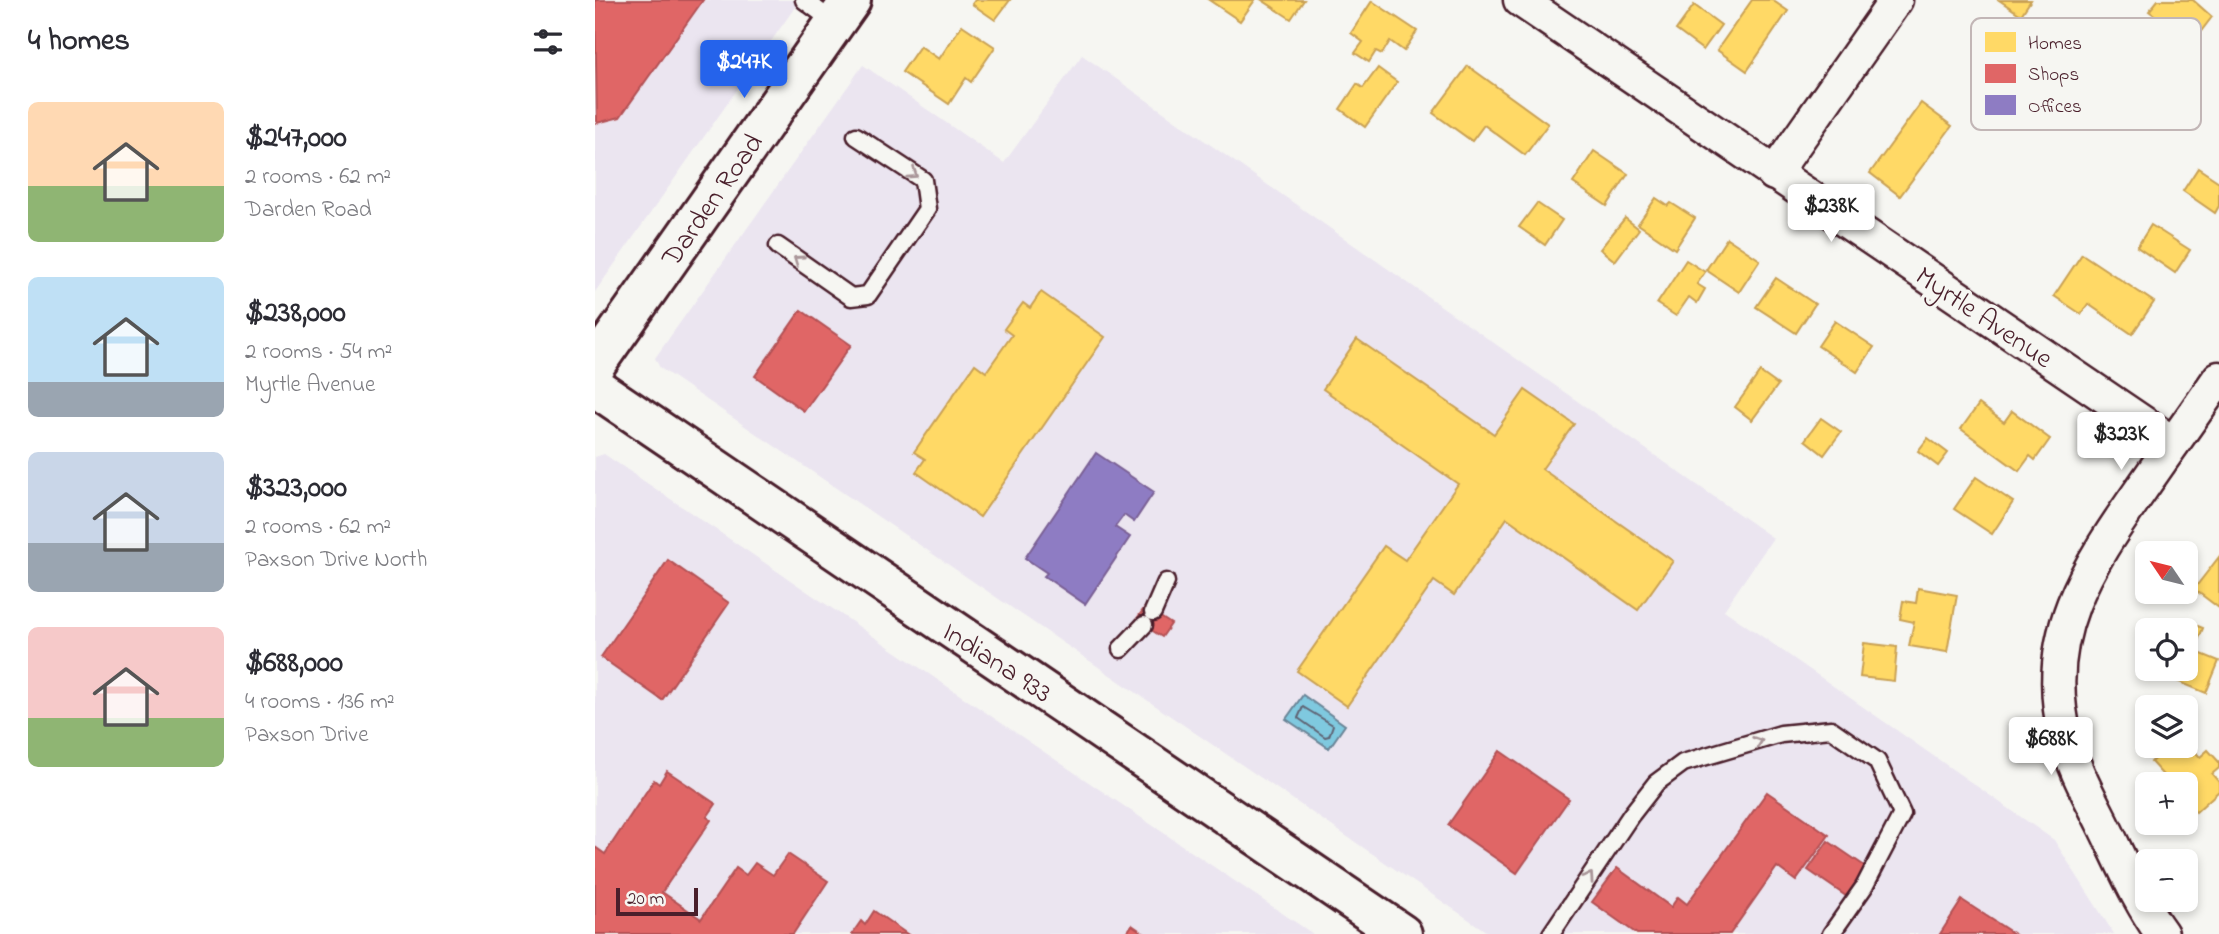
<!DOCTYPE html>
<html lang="en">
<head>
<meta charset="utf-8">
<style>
  :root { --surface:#fff; --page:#f2f2f3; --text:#2b2b33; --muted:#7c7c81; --accent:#2563eb }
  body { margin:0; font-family:"Indie Flower",sans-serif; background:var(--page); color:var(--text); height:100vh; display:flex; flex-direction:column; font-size:26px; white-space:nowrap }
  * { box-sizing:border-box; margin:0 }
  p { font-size:23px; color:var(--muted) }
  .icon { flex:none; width:38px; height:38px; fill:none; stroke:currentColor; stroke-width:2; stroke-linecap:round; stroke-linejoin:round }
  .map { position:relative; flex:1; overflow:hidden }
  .sheet { display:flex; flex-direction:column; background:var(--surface); width:595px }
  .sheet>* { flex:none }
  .needle { width:46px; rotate:305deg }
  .fabs { position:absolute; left:1540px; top:541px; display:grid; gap:14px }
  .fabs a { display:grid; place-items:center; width:63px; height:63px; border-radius:10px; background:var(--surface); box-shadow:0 4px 10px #0003; font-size:35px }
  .scale { position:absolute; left:21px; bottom:18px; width:82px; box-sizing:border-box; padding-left:7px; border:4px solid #4a1f2b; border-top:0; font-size:19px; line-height:24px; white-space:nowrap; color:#4a1f2b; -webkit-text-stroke:5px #f6f6f2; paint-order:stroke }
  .price { position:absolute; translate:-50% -60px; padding:0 16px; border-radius:7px; background:#fff; color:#222; font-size:23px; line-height:46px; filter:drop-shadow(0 2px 4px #0008) }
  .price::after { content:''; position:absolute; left:50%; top:42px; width:21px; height:16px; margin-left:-10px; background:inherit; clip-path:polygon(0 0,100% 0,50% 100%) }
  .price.selected { background:var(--accent); color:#fff }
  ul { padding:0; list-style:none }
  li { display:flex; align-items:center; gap:21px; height:175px; padding:0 28px }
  li span { display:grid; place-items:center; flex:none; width:196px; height:140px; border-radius:10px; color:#555 }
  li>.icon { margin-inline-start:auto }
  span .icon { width:84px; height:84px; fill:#fffc; stroke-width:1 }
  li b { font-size:30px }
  h2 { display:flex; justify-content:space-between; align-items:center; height:84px; padding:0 28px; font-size:30px }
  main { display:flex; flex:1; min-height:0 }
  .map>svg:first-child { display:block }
</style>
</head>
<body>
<main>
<section class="sheet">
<h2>4 homes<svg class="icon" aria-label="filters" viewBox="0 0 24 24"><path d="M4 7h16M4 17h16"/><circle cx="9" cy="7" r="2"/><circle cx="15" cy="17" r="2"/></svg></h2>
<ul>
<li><span style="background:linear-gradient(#ffd9b3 60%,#8fb573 0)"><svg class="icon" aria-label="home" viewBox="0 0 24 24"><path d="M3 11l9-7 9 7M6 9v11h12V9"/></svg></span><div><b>$247,000</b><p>2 rooms · 62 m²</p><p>Darden Road</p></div></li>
<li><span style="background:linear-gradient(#bfe0f5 75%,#9aa5b1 0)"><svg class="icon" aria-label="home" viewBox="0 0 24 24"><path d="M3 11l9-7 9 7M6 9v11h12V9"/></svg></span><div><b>$238,000</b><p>2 rooms · 54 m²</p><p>Myrtle Avenue</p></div></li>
<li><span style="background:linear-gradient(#c9d6e8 65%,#9aa5b1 0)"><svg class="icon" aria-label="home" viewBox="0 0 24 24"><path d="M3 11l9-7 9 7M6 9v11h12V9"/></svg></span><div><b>$323,000</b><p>2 rooms · 62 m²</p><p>Paxson Drive North</p></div></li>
<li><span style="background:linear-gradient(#f6c9c9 65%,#8fb573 0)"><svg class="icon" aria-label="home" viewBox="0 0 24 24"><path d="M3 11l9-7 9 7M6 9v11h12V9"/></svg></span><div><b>$688,000</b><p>4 rooms · 136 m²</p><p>Paxson Drive</p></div></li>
</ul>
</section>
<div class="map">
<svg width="1624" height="934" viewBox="0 0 1624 934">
  <rect width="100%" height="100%" fill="#f6f6f2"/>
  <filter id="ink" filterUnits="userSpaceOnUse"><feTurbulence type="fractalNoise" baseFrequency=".0143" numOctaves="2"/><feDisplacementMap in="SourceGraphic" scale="14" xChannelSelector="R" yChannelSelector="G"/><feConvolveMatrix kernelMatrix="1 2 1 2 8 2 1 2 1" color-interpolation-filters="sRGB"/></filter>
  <g filter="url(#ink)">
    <g fill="#ebe5f0">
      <polygon points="0,0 205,0 0,292"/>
      <polygon points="487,55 1178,538 1129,610 1459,840 1519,934 895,934 65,368 60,358 268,65 409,163"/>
      <polygon points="9,454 718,934 0,934 0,457"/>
    </g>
    <polygon fill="#7fc9df" stroke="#6a8597" stroke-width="2" points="708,695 750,725 734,748 691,719"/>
    <g fill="#ffd966" stroke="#c9a154" stroke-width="2">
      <polygon points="380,0 415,0 400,20 377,4"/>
      <polygon points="614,0 660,0 645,21"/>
      <polygon points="667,0 709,0 696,19"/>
      <polygon points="1157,0 1177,0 1193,11 1152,71 1122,50"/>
      <polygon points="1404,0 1436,0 1426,15"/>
      <polygon points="1563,0 1598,0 1617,17 1597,43 1554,11"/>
      <polygon points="777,1 822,31 809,51 795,41 787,54 781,51 774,62 760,53 768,42 756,33"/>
      <polygon points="1099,5 1126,25 1108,50 1081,30"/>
      <polygon points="367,25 400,47 376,82 371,78 354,104 307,72 325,46 344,59"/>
      <polygon points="873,66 953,124 930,155 889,125 877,141 838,113"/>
      <polygon points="783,68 802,82 770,127 745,109 762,84 768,88"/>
      <polygon points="1326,103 1357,126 1305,196 1275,173"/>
      <polygon points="999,151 1033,174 1012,206 978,183"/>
      <polygon points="1603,168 1624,182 1624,206 1620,213 1588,191"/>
      <polygon points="1061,198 1073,206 1076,203 1100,218 1080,249 1043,224"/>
      <polygon points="942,203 967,220 950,245 924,227"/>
      <polygon points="1030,218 1044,229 1020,261 1005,249"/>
      <polygon points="1556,225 1595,250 1580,273 1542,247"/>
      <polygon points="1132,238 1165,260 1144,292 1111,270"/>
      <polygon points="1487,254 1559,302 1537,334 1493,304 1486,314 1459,296"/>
      <polygon points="1091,260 1110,272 1102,284 1110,289 1102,303 1094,297 1081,316 1062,304"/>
      <polygon points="1181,278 1220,304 1201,333 1161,307"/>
      <polygon points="446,292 510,337 385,517 321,472 330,459 319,452 380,364 391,372 417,335 409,329 428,303 435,308"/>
      <polygon points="1240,321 1279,347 1262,372 1223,346"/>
      <polygon points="762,339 899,434 930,390 979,424 947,469 1078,561 1043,610 912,518 859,595 839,581 752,706 702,671 789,546 810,560 863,484 728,389"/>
      <polygon points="1165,372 1183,385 1157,420 1140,407"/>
      <polygon points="1384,404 1409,422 1417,411 1455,439 1440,460 1435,456 1424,471 1366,429"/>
      <polygon points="1226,418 1246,432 1229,455 1210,440"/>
      <polygon points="1333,438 1353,453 1343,466 1323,451"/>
      <polygon points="1381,477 1418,502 1397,534 1359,509"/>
      <polygon points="1624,557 1624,608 1599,589"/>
      <polygon points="1323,588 1362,595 1352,652 1314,646 1319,622 1305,619 1308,601 1321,603"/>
      <polygon points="1588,620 1608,628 1599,651 1624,661 1611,693 1565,674 1567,668 1591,668 1591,630 1584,630"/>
      <polygon points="1269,643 1302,647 1299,681 1265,677"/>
      <polygon points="1591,742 1605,757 1613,750 1624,762 1624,768 1617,774 1624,782 1624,791 1601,812 1591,800 1591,784 1576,784 1556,762 1574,746 1591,746"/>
    </g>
    <g fill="#e06666" stroke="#b35154" stroke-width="2">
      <polygon points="0,0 108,0 25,117 2,123"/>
      <polygon points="206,310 256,345 209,411 160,376"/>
      <polygon points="73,560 134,603 67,700 6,657"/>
      <polygon points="550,607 576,624 567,637 541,620"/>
      <polygon points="905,751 974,799 922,873 853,825"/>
      <polygon points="72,771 121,804 112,817 116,820 67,892 106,919 141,868 151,875 160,863 178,875 193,854 233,881 198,934 0,934 0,847 10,854 59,780 64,784"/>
      <polygon points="1172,792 1234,835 1201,881 1182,867 1135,934 1042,934 997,902 1022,868 1076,907 1083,897 1092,904"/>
      <polygon points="1233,841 1274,869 1254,898 1213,870"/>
      <polygon points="1367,900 1419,934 1345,934"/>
      <polygon points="279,911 312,934 257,934 266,921 270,925"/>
      <polygon points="537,925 550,934 531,934"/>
    </g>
    <polygon fill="#8e7cc3" stroke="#7a6095" stroke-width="2" points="501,453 559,492 539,522 529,515 520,527 535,537 490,604 449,576 452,573 430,558"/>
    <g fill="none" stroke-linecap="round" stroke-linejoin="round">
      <polygon stroke="#5f6373" stroke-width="2" points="708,707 738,725 734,736 730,737 703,718"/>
      <g stroke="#4a1f2b" stroke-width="21">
        <g id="service">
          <polyline points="209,0 240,23"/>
          <polyline points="183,246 256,297 273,295 332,209 328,180 261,136"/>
          <polyline points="558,612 571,582"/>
          <polyline points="526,649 549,625"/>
          <polyline points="956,934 1036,815 1061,783 1088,763 1186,734 1236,729 1282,761 1307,814 1269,887 1236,934"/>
        </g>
      </g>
      <g stroke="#4a1f2b" stroke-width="37">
        <g id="minor">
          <polyline points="925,0 1578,443"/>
          <polyline points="1179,174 1301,0"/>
          <path d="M 1567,934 C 1542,900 1526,860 1507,822 C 1493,794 1477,765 1470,735 C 1445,637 1492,567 1545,491 C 1571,453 1598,416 1624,378"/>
        </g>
      </g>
      <g stroke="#4a1f2b" stroke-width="44">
        <polyline id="tertiary" points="0,365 256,0"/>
      </g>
      <g stroke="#4a1f2b" stroke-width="44">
        <polyline id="primary" points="0,387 807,934"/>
      </g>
      <use href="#service" stroke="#f6f6f2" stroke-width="16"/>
      <use href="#minor" stroke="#f6f6f2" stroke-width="32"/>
      <use href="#tertiary" stroke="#f6f6f2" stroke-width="38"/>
      <use href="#primary" stroke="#f6f6f2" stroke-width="38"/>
    </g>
    <defs><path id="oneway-chevron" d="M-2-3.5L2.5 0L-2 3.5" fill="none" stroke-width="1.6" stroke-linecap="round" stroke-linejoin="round" transform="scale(1.75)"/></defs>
    <g stroke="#a99598">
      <use href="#oneway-chevron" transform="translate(318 174) rotate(34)"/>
      <use href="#oneway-chevron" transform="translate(203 260) rotate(-145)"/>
      <use href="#oneway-chevron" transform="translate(1163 742) rotate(-19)"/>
      <use href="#oneway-chevron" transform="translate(994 877) rotate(-56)"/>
    </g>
  </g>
  <g text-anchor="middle" stroke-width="7" stroke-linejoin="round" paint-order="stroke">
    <g font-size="28" fill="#4a1f2b" stroke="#f6f6f2">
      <text transform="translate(116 199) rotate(-55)" y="10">Darden Road</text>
      <text transform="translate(1390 316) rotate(34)" y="10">Myrtle Avenue</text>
      <text transform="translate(403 661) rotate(33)" y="10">Indiana 933</text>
    </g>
  </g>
  <rect x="1376" y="18" width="230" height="112" rx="10" fill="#f6f6f2" stroke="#c2b6b6" stroke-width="2"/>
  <rect x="1390" y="32" width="31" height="20" fill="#ffd966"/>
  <rect x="1390" y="64" width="31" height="19" fill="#e06666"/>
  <rect x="1390" y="95" width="31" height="20" fill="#8e7cc3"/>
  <g font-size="19" fill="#4a1f2b">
    <text x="1433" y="49">Homes</text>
    <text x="1433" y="80">Shops</text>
    <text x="1433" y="112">Offices</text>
  </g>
</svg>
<div class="fabs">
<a><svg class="needle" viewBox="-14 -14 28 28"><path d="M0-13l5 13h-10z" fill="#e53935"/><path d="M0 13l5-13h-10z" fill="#7c7c81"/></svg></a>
<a><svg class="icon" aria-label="locate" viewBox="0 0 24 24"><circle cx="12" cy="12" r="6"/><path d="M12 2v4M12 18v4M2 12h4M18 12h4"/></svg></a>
<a><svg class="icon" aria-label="layers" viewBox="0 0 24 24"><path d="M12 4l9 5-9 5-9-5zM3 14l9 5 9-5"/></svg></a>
<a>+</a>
<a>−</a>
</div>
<div class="scale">20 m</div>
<b class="price selected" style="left:149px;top:100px">$247K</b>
<b class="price" style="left:1236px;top:244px">$238K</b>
<b class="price" style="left:1526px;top:472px">$323K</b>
<b class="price" style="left:1456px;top:777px">$688K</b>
</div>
</main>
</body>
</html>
